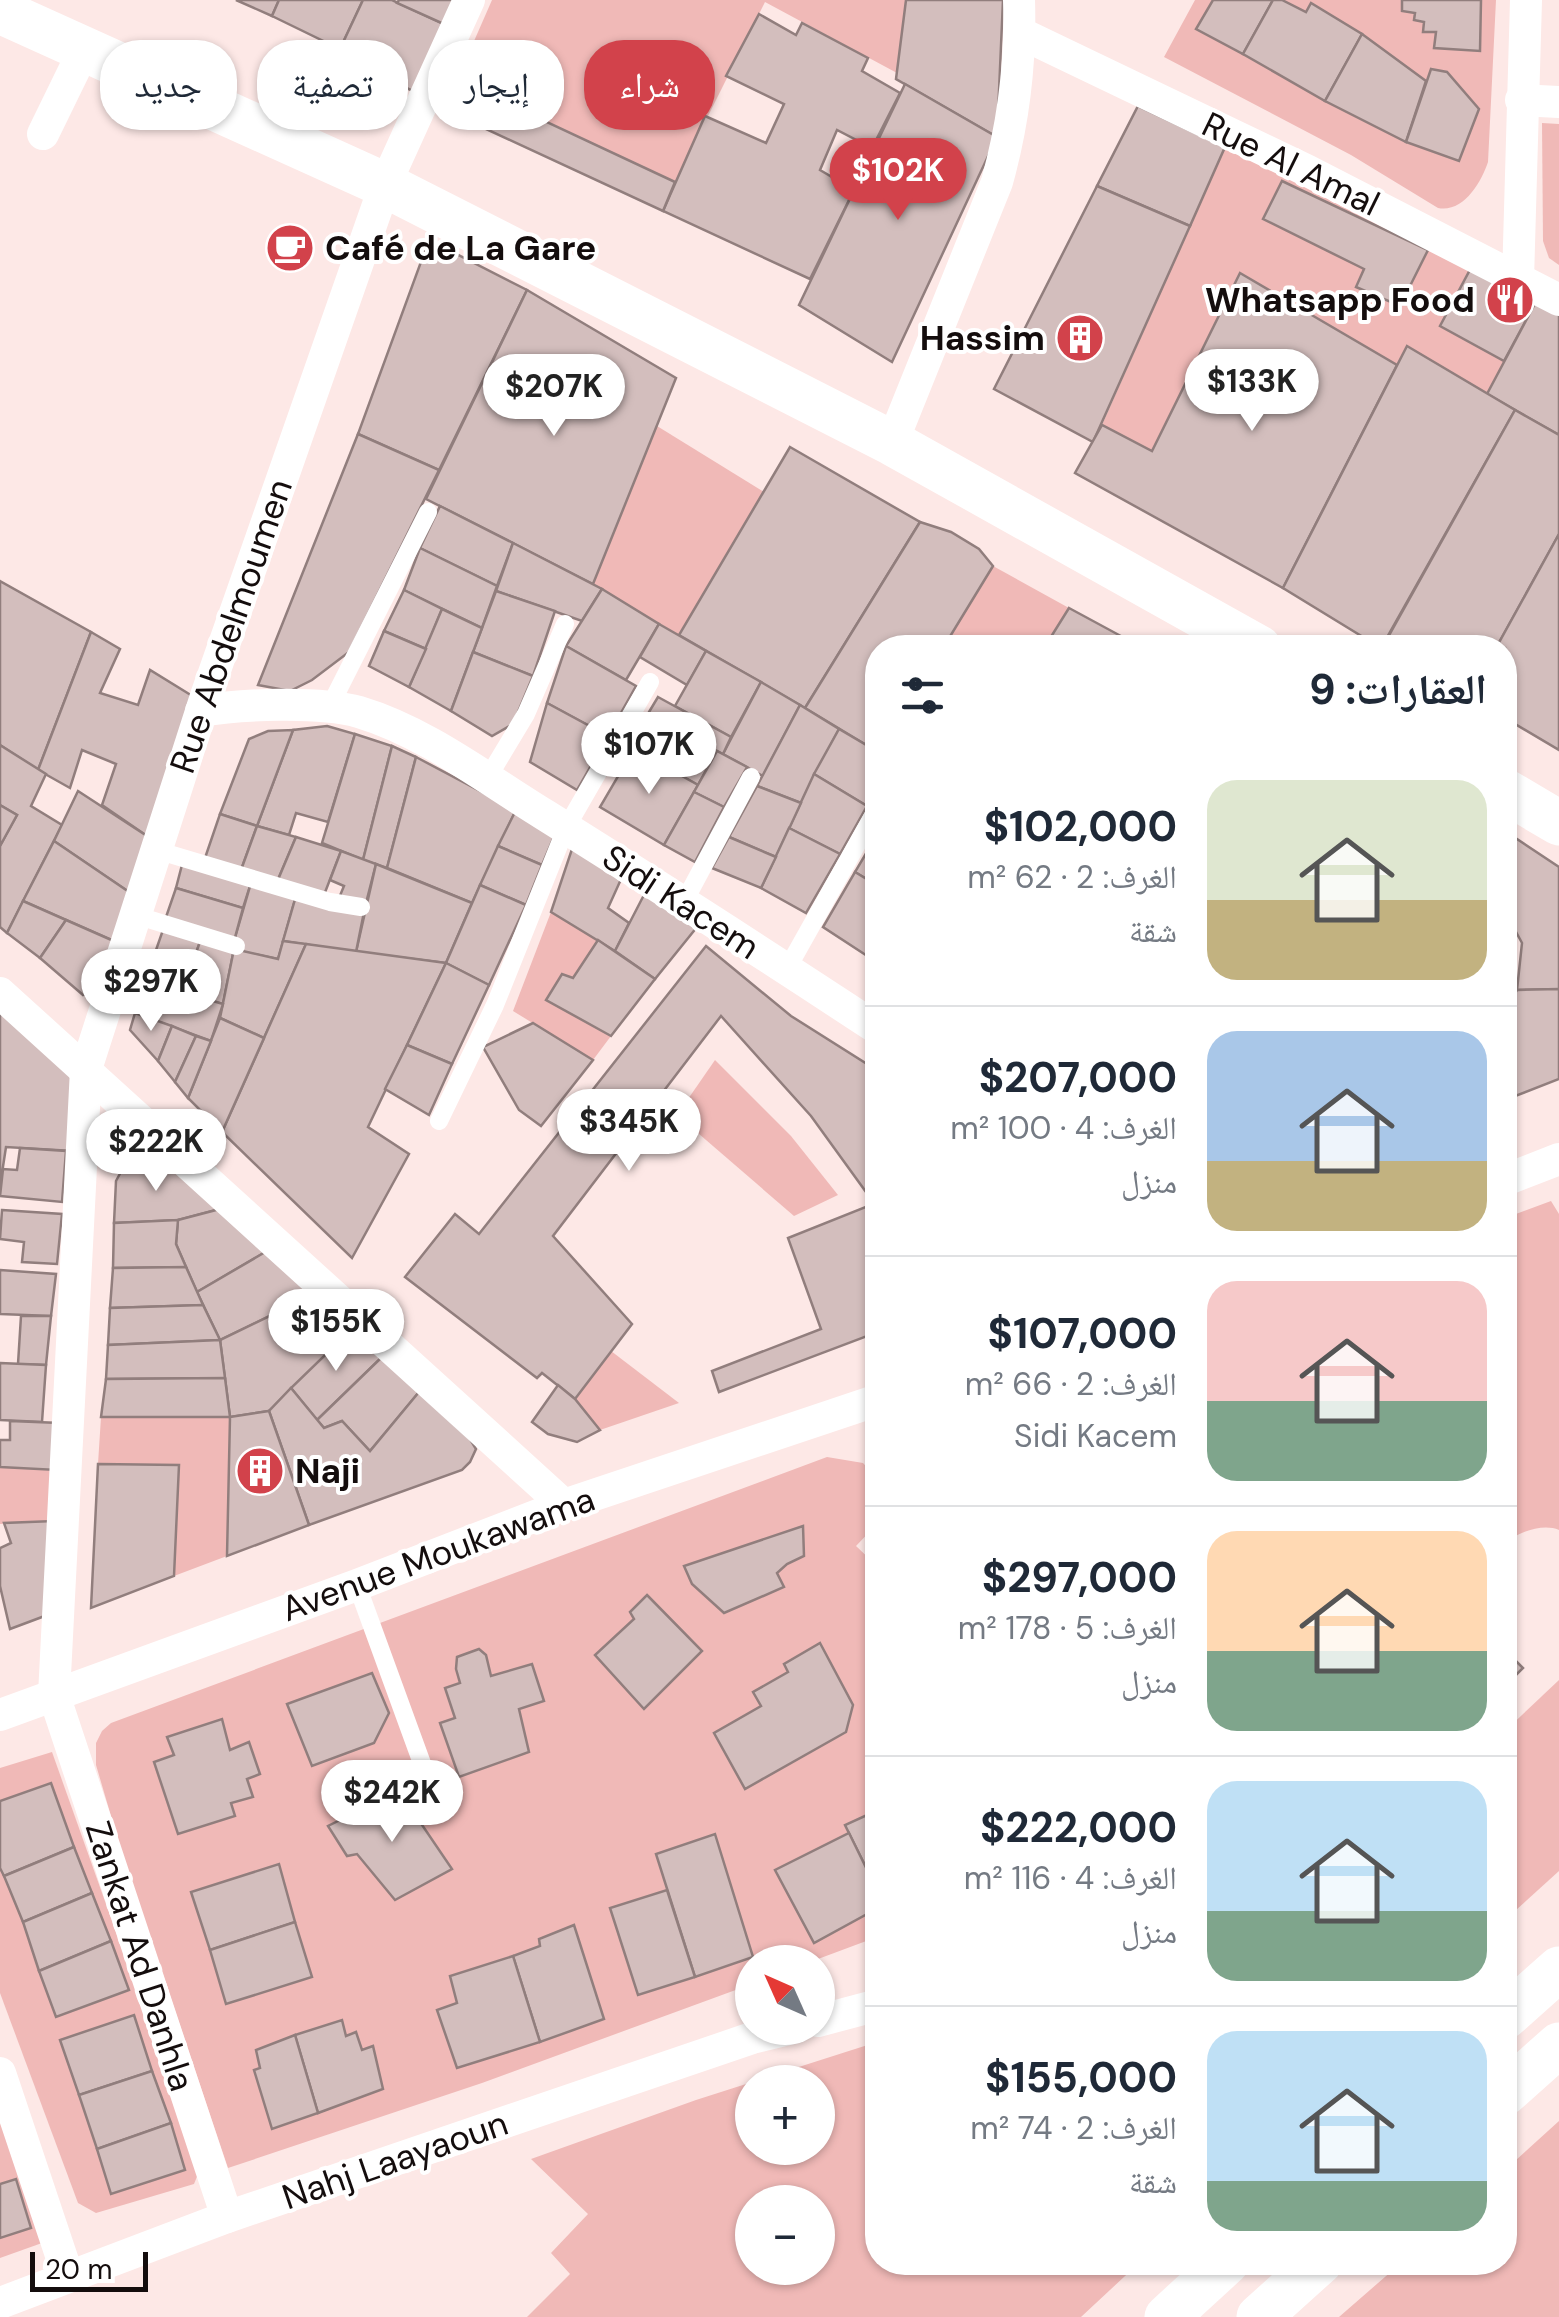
<!DOCTYPE html>
<html lang="ar">
<head>
<meta charset="utf-8">
<style>
  :root { --surface:#fff; --page:#f6f6f7; --text:#1f2937; --muted:#747a83; --line:#e0e1e3; --accent:#d2424b }
  body { margin:0; font-family:"DM Sans","Noto Naskh Arabic",sans-serif; background:var(--page); color:var(--text); direction:rtl; height:100vh; display:flex; flex-direction:column; font-size:38px; white-space:nowrap }
  * { box-sizing:border-box; margin:0 }
  p { font-size:32px; color:var(--muted) }
  .icon { flex:none; width:55px; height:55px; fill:none; stroke:currentColor; stroke-width:2; stroke-linecap:round; stroke-linejoin:round }
  .map { position:relative; flex:1; overflow:hidden; direction:ltr }
  .panel { position:absolute; left:865px; top:635px; width:652px; height:1640px; display:flex; flex-direction:column; background:var(--surface); border-radius:40px; box-shadow:0 2px 8px #0004; direction:rtl }
  .panel>* { flex:none }
  .guide { position:absolute; left:30px; top:40px; width:685px; height:90px; direction:rtl; display:flex; gap:20px }
  .needle { width:65px; rotate:315deg }
  .tools { position:absolute; left:735px; top:1945px; display:grid; gap:20px }
  .tools a { display:grid; place-items:center; width:100px; height:100px; border-radius:50%; background:var(--surface); box-shadow:0 2px 8px #0004; font-size:50px }
  .scale { position:absolute; left:30px; bottom:25px; width:118px; box-sizing:border-box; padding-left:10px; border:5px solid #140d0d; border-top:0; font-size:28px; line-height:35px; white-space:nowrap; color:#140d0d; -webkit-text-stroke:8px #fff; paint-order:stroke }
  .price { position:absolute; translate:-50% -85px; padding:0 22px; border-radius:35px; background:#fff; color:#222; font-size:32px; line-height:65px; filter:drop-shadow(0 2px 5px #0008) }
  .price::after { content:''; position:absolute; left:50%; top:60px; width:30px; height:22px; margin-left:-15px; background:inherit; clip-path:polygon(0 0,100% 0,50% 100%) }
  .price.active { background:var(--accent); color:#fff }
  ul { padding:0; list-style:none }
  li { display:flex; align-items:center; gap:30px; height:250px; padding:0 30px }
  li+li { border-top:2px solid var(--line) }
  li span { display:grid; place-items:center; flex:none; width:280px; height:200px; border-radius:30px; color:#555 }
  li>.icon { margin-inline-start:auto }
  span .icon { width:120px; height:120px; fill:#fffc; stroke-width:1 }
  li b { font-size:42px }
  h2 { display:flex; justify-content:space-between; align-items:center; height:120px; padding:0 30px; font-size:42px }
  .tag { padding:0 35px; border-radius:40px; background:var(--surface); box-shadow:0 2px 8px #0004; font-size:35px; line-height:90px }
  .tag.active { background:var(--accent); color:#fff }
  .map>svg:first-child { display:block }
</style>
</head>
<body>
<div class="map">
<svg width="1559" height="2317" viewBox="0 0 1559 2317">
  <rect width="100%" height="100%" fill="#fde8e6"/>
  <g fill="#f0b9b7" fill-rule="evenodd">
    <polygon points="492,0 906,0 897,73 765,2 675,182 457,80"/>
    <path d="M 1195,0 L 1496,0 L 1488,162 C 1481,183 1463,213 1438,208 L 1351,155 L 1164,57 Z"/>
    <polygon points="1542,123 1559,124 1559,265 1549,258 1543,241"/>
    <polygon points="1225,147 1472,266 1440,326 1504,361 1487,394 1407,346 1397,365 1240,274 1152,451 1102,425"/>
    <polygon points="657,426 764,492 679,635 593,584"/>
    <polygon points="993,566 1069,608 1044,647 943,648"/>
    <polygon points="551,912 598,940 573,978 562,974 546,1000 611,1036 593,1060 513,1011"/>
    <polygon points="715,1060 791,1136 838,1195 794,1216 677,1115"/>
    <path d="M 1551,1201 L 1559,1214 L 1559,1530 C 1543,1523 1518,1532 1505,1543 L 1505,1218 Z"/>
    <polygon points="611,1351 679,1403 600,1430 575,1399"/>
    <polygon points="101,1417 230,1417 227,1556 174,1576 179,1466 98,1464"/>
    <polygon points="827,1457 863,1463 877,1478 877,1524 856,1546 877,1566 877,1937 810,1962 752,1962 752,1984 482,2083 228,2168 121,1850 96,1765 96,1743 102,1731 111,1723"/>
    <polygon points="0,1467 57,1470 54,1521 0,1524"/>
    <polygon points="1559,1680 1559,1871 1505,1920 1505,1731"/>
    <polygon points="52,1752 200,2169 194,2184 96,2213 78,2203 0,1993 0,1768"/>
    <path d="M 877,2042 L 878,2262 L 1139,2263 L 1081,2317 L 527,2317 L 570,2274 L 551,2253 L 588,2214 L 531,2159 L 696,2100 ZM 752,2082 L 818,2082 L 818,2148 L 752,2148 ZM 752,2202 L 818,2202 L 818,2268 L 752,2268 Z"/>
    <polygon points="0,2108 42,2243 0,2258"/>
    <polygon points="1559,2121 1559,2317 1339,2317 1401,2263 1505,2262 1505,2170"/>
  </g>
  <g fill="#d3bebd" stroke="#917e7d" stroke-width="2.5">
    <polygon points="236,0 279,0 272,16"/>
    <polygon points="279,0 363,0 340,49 272,16"/>
    <polygon points="363,0 392,0 446,25 415,92 360,66 363,60 340,49"/>
    <polygon points="399,0 455,0 446,25 397,3"/>
    <polygon points="906,0 1003,0 997,137 896,79"/>
    <polygon points="1213,0 1273,0 1243,54 1196,29"/>
    <polygon points="1273,0 1282,0 1306,12 1311,3 1362,34 1325,101 1243,54"/>
    <polygon points="1402,0 1481,0 1480,51 1434,48 1436,32 1423,32 1424,22 1414,20 1415,13 1402,11"/>
    <polygon points="759,14 796,35 802,23 868,58 862,71 900,93 872,148 837,130 820,170 854,190 810,279 663,211 705,116 766,143 784,104 726,76"/>
    <polygon points="1362,34 1426,81 1406,142 1325,101"/>
    <polygon points="1431,69 1447,72 1479,109 1459,161 1406,142"/>
    <polygon points="457,80 675,182 663,211 445,110"/>
    <polygon points="905,84 997,137 892,362 799,305"/>
    <polygon points="1138,106 1225,147 1190,226 1097,186"/>
    <polygon points="1282,181 1428,250 1400,306 1356,287 1364,269 1263,219"/>
    <polygon points="1097,186 1190,226 1093,442 994,389"/>
    <polygon points="429,240 527,290 439,470 358,434"/>
    <polygon points="1472,266 1537,300 1504,361 1440,326"/>
    <polygon points="1240,273 1397,365 1283,588 1075,473 1102,425 1152,451"/>
    <polygon points="527,290 676,378 593,584 426,499"/>
    <polygon points="1537,300 1559,311 1559,435 1487,394"/>
    <polygon points="1407,346 1515,410 1381,648 1283,588"/>
    <polygon points="1515,410 1559,435 1559,534 1496,648 1382,648"/>
    <polygon points="358,434 439,470 349,652 312,680 290,691 258,685"/>
    <polygon points="790,447 920,522 805,708 679,635"/>
    <polygon points="440,506 513,543 497,586 420,548"/>
    <polygon points="920,522 951,532 979,549 993,566 943,648 878,648 878,752 805,708"/>
    <polygon points="1559,534 1559,750 1505,718 1505,648 1496,648"/>
    <polygon points="513,543 602,589 582,621 496,591"/>
    <polygon points="420,548 497,586 482,628 404,590"/>
    <polygon points="0,581 91,632 38,770 0,745"/>
    <polygon points="602,589 659,624 626,680 566,646"/>
    <polygon points="404,590 442,609 426,649 384,631"/>
    <polygon points="496,591 555,611 533,676 473,652"/>
    <polygon points="1069,608 1143,648 1044,648"/>
    <polygon points="442,609 482,628 451,711 409,687"/>
    <polygon points="659,624 706,651 687,685 640,657"/>
    <polygon points="384,631 426,649 409,687 369,666"/>
    <polygon points="91,632 120,649 100,693 138,705 150,670 194,697 150,838 102,805 116,764 82,750 70,788 38,770"/>
    <polygon points="566,646 636,686 608,736 547,703"/>
    <polygon points="706,651 761,682 731,737 675,706"/>
    <polygon points="473,652 533,676 513,724 492,736 451,711"/>
    <polygon points="761,682 800,705 763,776 723,754"/>
    <polygon points="658,697 731,737 723,754 717,751 698,785 628,747"/>
    <polygon points="547,703 608,736 577,790 530,762"/>
    <polygon points="800,705 839,729 801,803 757,786"/>
    <polygon points="327,726 355,734 328,822 296,813 289,835 257,826 293,730"/>
    <polygon points="839,729 878,752 878,788 867,806 814,774"/>
    <polygon points="293,730 257,826 220,814 249,739 268,731"/>
    <polygon points="355,734 392,746 363,860 322,843"/>
    <polygon points="0,745 46,774 31,806 62,825 7,933 0,927 0,846 17,815 0,805"/>
    <polygon points="392,746 416,757 387,868 363,860"/>
    <polygon points="634,749 698,785 664,845 600,807"/>
    <polygon points="717,751 747,767 724,807 694,792"/>
    <polygon points="416,757 516,810 472,903 387,868"/>
    <polygon points="814,774 867,806 840,854 789,828"/>
    <polygon points="757,786 801,803 776,857 729,837"/>
    <polygon points="78,791 150,838 132,894 54,841"/>
    <polygon points="694,792 724,807 695,862 664,845"/>
    <polygon points="0,805 17,815 0,846"/>
    <polygon points="516,810 556,832 542,865 498,846"/>
    <polygon points="220,814 257,826 241,870 205,858"/>
    <polygon points="257,826 296,837 277,882 241,870"/>
    <polygon points="789,828 840,854 806,913 761,888"/>
    <polygon points="1505,831 1559,867 1559,989 1517,990 1522,943 1515,930 1505,923"/>
    <polygon points="878,833 878,886 855,872"/>
    <polygon points="296,837 341,851 324,895 277,882"/>
    <polygon points="729,837 776,857 761,888 712,868"/>
    <polygon points="54,841 132,894 116,942 23,901"/>
    <polygon points="498,846 542,865 526,905 480,885"/>
    <polygon points="572,849 622,877 608,908 629,923 615,951 551,912"/>
    <polygon points="341,851 376,864 366,903 339,898 344,886 330,880"/>
    <polygon points="183,861 251,883 243,908 176,888"/>
    <polygon points="376,864 472,903 446,963 356,952"/>
    <polygon points="855,872 878,886 878,963 823,927"/>
    <polygon points="251,883 296,896 278,959 239,951 234,941"/>
    <polygon points="480,885 526,905 489,985 446,963"/>
    <polygon points="176,888 243,908 234,941 165,920"/>
    <polygon points="646,891 697,927 655,979 615,951"/>
    <polygon points="296,896 364,912 356,952 283,941"/>
    <polygon points="23,901 66,920 40,958 7,933"/>
    <polygon points="66,920 116,942 98,989 83,995 40,958"/>
    <polygon points="164,927 201,939 185,984 148,973"/>
    <polygon points="201,939 234,949 223,1004 182,992"/>
    <polygon points="598,940 655,979 611,1036 546,1000 562,974 573,978"/>
    <polygon points="283,941 306,944 264,1038 220,1018 234,949 278,959"/>
    <polygon points="306,944 446,963 368,1127 409,1154 352,1258 222,1132"/>
    <polygon points="706,946 791,1016 878,1071 878,1202 874,1203 811,1116 721,1016 553,1236 632,1324 575,1399 542,1373 537,1378 405,1277 455,1214 479,1234"/>
    <polygon points="446,963 489,985 452,1064 407,1045"/>
    <polygon points="148,973 185,984 182,992 223,1004 211,1041 135,1013"/>
    <polygon points="1559,989 1559,1079 1505,1100 1505,1010 1517,990"/>
    <polygon points="0,1005 78,1074 73,1151 6,1147 0,1186"/>
    <polygon points="135,1013 172,1026 158,1061 130,1030"/>
    <polygon points="220,1018 264,1038 222,1132 188,1098"/>
    <polygon points="533,1023 593,1060 541,1126 519,1110 483,1047"/>
    <polygon points="172,1026 196,1036 175,1082 158,1061"/>
    <polygon points="196,1036 211,1041 188,1098 175,1082"/>
    <polygon points="407,1045 452,1064 429,1115 385,1089"/>
    <polygon points="20,1148 66,1151 62,1202 0,1196 3,1169 17,1170"/>
    <polygon points="159,1157 220,1209 178,1220 114,1223 116,1181 123,1168 138,1158"/>
    <polygon points="878,1202 878,1332 719,1392 712,1371 821,1329 788,1238"/>
    <polygon points="220,1209 267,1251 197,1292 176,1244 178,1220"/>
    <polygon points="2,1210 62,1214 57,1264 22,1262 24,1242 0,1239"/>
    <polygon points="178,1220 176,1244 186,1267 113,1268 114,1223"/>
    <polygon points="267,1251 315,1294 220,1340 197,1292"/>
    <polygon points="186,1267 203,1305 110,1308 113,1268"/>
    <polygon points="0,1270 56,1274 51,1316 0,1314"/>
    <polygon points="315,1294 352,1329 269,1411 230,1417 220,1340"/>
    <polygon points="203,1305 220,1340 108,1345 110,1308"/>
    <polygon points="21,1316 51,1316 46,1365 18,1364"/>
    <polygon points="352,1329 382,1357 317,1420 291,1388"/>
    <polygon points="220,1340 225,1378 106,1379 108,1345"/>
    <polygon points="382,1357 419,1392 370,1451 342,1421 324,1428 317,1420"/>
    <polygon points="0,1363 46,1365 42,1422 0,1420"/>
    <polygon points="225,1378 230,1417 101,1417 106,1379"/>
    <polygon points="558,1385 575,1399 600,1430 577,1442 548,1434 532,1422"/>
    <polygon points="291,1388 324,1428 342,1421 370,1451 419,1392 470,1439 476,1449 470,1462 462,1470 309,1525 269,1411"/>
    <polygon points="269,1411 309,1525 227,1556 230,1417"/>
    <polygon points="10,1421 60,1423 57,1470 0,1467 0,1440 10,1440"/>
    <polygon points="98,1464 179,1465 174,1576 91,1608"/>
    <polygon points="54,1521 50,1614 10,1629 0,1586 0,1548 11,1543 4,1523"/>
    <polygon points="803,1526 804,1556 787,1564 777,1573 784,1587 724,1613 692,1584 684,1566"/>
    <polygon points="647,1595 702,1651 644,1709 595,1655 634,1619 630,1612"/>
    <polygon points="820,1643 853,1705 846,1732 745,1789 714,1733 761,1706 753,1692 788,1672 784,1664"/>
    <polygon points="479,1649 486,1655 491,1676 532,1664 544,1701 519,1709 529,1752 459,1777 440,1723 455,1718 445,1688 460,1683 456,1669 457,1657"/>
    <polygon points="1505,1650 1523,1668 1505,1686"/>
    <polygon points="372,1673 389,1713 374,1743 312,1766 287,1704"/>
    <polygon points="222,1719 230,1750 249,1742 260,1774 247,1779 253,1797 231,1803 235,1816 178,1834 154,1762 174,1755 167,1737"/>
    <polygon points="51,1783 74,1847 4,1876 0,1868 0,1801"/>
    <polygon points="399,1791 452,1869 395,1900 357,1854 347,1856 328,1826"/>
    <polygon points="878,1810 878,1892 845,1825"/>
    <polygon points="849,1833 878,1892 878,1908 814,1943 775,1870"/>
    <polygon points="715,1834 753,1957 695,1977 656,1854"/>
    <polygon points="74,1847 92,1893 23,1922 4,1876"/>
    <polygon points="279,1864 295,1922 210,1950 191,1892"/>
    <polygon points="667,1890 695,1977 638,1995 610,1908"/>
    <polygon points="92,1893 111,1941 39,1971 23,1922"/>
    <polygon points="295,1922 312,1977 226,2004 210,1950"/>
    <polygon points="574,1925 604,2019 540,2042 513,1956 540,1946 539,1939"/>
    <polygon points="111,1941 129,1990 56,2017 39,1971"/>
    <polygon points="513,1956 540,2042 457,2068 437,2010 457,2003 450,1976"/>
    <polygon points="134,2015 152,2071 79,2095 60,2040"/>
    <polygon points="342,2020 346,2036 356,2032 362,2050 373,2046 383,2089 318,2113 295,2035"/>
    <polygon points="295,2035 318,2113 272,2129 254,2070 260,2068 256,2050"/>
    <polygon points="152,2071 171,2123 97,2149 79,2095"/>
    <polygon points="171,2123 185,2170 111,2194 97,2149"/>
    <polygon points="16,2179 31,2228 0,2238 0,2184"/>
  </g>
  <g fill="none" stroke-linecap="round" stroke-linejoin="round">
    <g stroke="#fff" stroke-width="18">
      <polyline points="329,708 428,512"/>
      <polyline points="487,779 526,714 565,624"/>
      <polyline points="156,850 330,902 361,907"/>
      <polyline points="684,902 751,777"/>
      <polyline points="135,915 236,946"/>
      <polyline points="787,969 878,807"/>
      <polyline points="439,1121 495,1005 566,828 650,682"/>
      <polyline points="357,1585 435,1799"/>
    </g>
    <g stroke="#fff" stroke-width="32">
      <polyline points="1020,33 1308,171 1559,300"/>
      <polyline points="1521,100 1559,102"/>
      <polyline points="43,134 84,50"/>
      <polyline points="1518,280 1526,0"/>
      <path d="M 892,443 L 997,182 C 1014,121 1021,63 1019,0"/>
      <path d="M 201,711 C 241,704 320,701 359,712 C 426,732 486,779 545,815 C 657,885 767,956 878,1029"/>
      <polyline points="0,993 564,1505"/>
      <polyline points="1505,1180 1559,1159"/>
      <polyline points="0,1715 357,1585 564,1505 878,1400"/>
      <polyline points="818,2021 878,2005"/>
      <polyline points="0,2073 68,2276"/>
      <polyline points="227,2217 54,1695 86,1069 207,693 385,185 469,0"/>
      <polyline points="0,2303 227,2217 752,2038 793,2028"/>
    </g>
    <g stroke="#fff" stroke-width="45">
      <polyline points="0,11 385,185 892,443 1259,648"/>
      <polyline points="1505,791 1559,823"/>
      <polyline points="1505,2017 1559,1969"/>
      <polyline points="1505,2093 1559,2045"/>
      <polyline points="1167,2317 1227,2262"/>
      <polyline points="1259,2317 1320,2262"/>
    </g>
  </g>
  <defs>
    <g id="cafe-disc" transform="scale(2.5)"><circle r="9.5" fill="#d2424b" stroke="#fff"/><path d="M-5.5-4.5H6V0H3Q3 3.5 0 3.5H-2.5Q-5.5 3.5-5.5 0ZM3-3.2v2h1.7v-2ZM-6 4.5H4V6H-6Z" fill="#fff"/></g>
    <g id="restaurant-disc" transform="scale(2.5)"><circle r="9.5" fill="#d2424b" stroke="#fff"/><path d="M-5-6h1v4h1v-4h1v4h1v-4h1v5L-1.5 .5V6h-2V.5L-5-1ZM5-6V6H3V1.5H1.5Q1.5-4 5-6Z" fill="#fff"/></g>
    <g id="building-disc" transform="scale(2.5)"><circle r="9.5" fill="#d2424b" stroke="#fff"/><path d="M-4-6H4V6H1V3H-1V6H-4ZM-2.5-4.3h1.7v1.8h-1.7ZM.8-4.3h1.7v1.8H.8ZM-2.5-1h1.7V.8h-1.7ZM.8-1h1.7V.8H.8Z" fill="#fff"/></g>
  </defs>
  <g fill-rule="evenodd">
    <use href="#cafe-disc" x="290" y="248"/>
    <use href="#restaurant-disc" x="1510" y="300"/>
    <use href="#building-disc" x="1080" y="338"/>
    <use href="#building-disc" x="260" y="1471"/>
  </g>
  <g text-anchor="middle" stroke-width="8" stroke-linejoin="round" paint-order="stroke">
    <g font-size="35" fill="#140d0d" stroke="#fff">
      <text transform="translate(1291 164) rotate(26)" y="12">Rue Al Amal</text>
      <text transform="translate(231 626) rotate(-71)" y="12">Rue Abdelmoumen</text>
      <text transform="translate(681 902) rotate(33)" y="12">Sidi Kacem</text>
      <text transform="translate(438 1554) rotate(-20)" y="12">Avenue Moukawama</text>
      <text transform="translate(140 1956) rotate(72)" y="12">Zankat Ad Danhla</text>
      <text transform="translate(395 2160) rotate(-19)" y="12">Nahj Laayaoun</text>
    </g>
    <g font-size="35" font-weight="bold" fill="#140d0d" stroke="#fff" text-anchor="start">
      <text x="325" y="260">Café de La Gare</text>
      <text x="1475" y="312" text-anchor="end">Whatsapp Food</text>
      <text x="1045" y="350" text-anchor="end">Hassim</text>
      <text x="295" y="1483">Naji</text>
    </g>
  </g>
</svg>
<div class="tools">
<a><svg class="needle" viewBox="-14 -14 28 28"><path d="M0-13l5 13h-10z" fill="#e53935"/><path d="M0 13l5-13h-10z" fill="#747a83"/></svg></a>
<a>+</a>
<a>−</a>
</div>
<div class="scale">20 m</div>
<b class="price active" style="left:898px;top:223px">$102K</b>
<b class="price" style="left:1252px;top:434px">$133K</b>
<b class="price" style="left:554px;top:439px">$207K</b>
<b class="price" style="left:649px;top:797px">$107K</b>
<b class="price" style="left:151px;top:1034px">$297K</b>
<b class="price" style="left:629px;top:1174px">$345K</b>
<b class="price" style="left:156px;top:1194px">$222K</b>
<b class="price" style="left:336px;top:1374px">$155K</b>
<b class="price" style="left:392px;top:1845px">$242K</b>
<div class="guide">
<a class="tag active">شراء</a>
<a class="tag">إيجار</a>
<a class="tag">تصفية</a>
<a class="tag">جديد</a>
</div>
<section class="panel">
<h2>العقارات: 9<svg class="icon" aria-label="filters" viewBox="0 0 24 24"><path d="M4 7h16M4 17h16"/><circle cx="9" cy="7" r="2"/><circle cx="15" cy="17" r="2"/></svg></h2>
<ul>
<li><span style="background:linear-gradient(#dfe7d0 60%,#c2b280 0)"><svg class="icon" aria-label="home" viewBox="0 0 24 24"><path d="M3 11l9-7 9 7M6 9v11h12V9"/></svg></span><div><b>$102,000</b><p>الغرف: 2 · 62 m²</p><p>شقة</p></div></li>
<li><span style="background:linear-gradient(#a9c7e8 65%,#c2b280 0)"><svg class="icon" aria-label="home" viewBox="0 0 24 24"><path d="M3 11l9-7 9 7M6 9v11h12V9"/></svg></span><div><b>$207,000</b><p>الغرف: 4 · 100 m²</p><p>منزل</p></div></li>
<li><span style="background:linear-gradient(#f6c9c9 60%,#7fa58c 0)"><svg class="icon" aria-label="home" viewBox="0 0 24 24"><path d="M3 11l9-7 9 7M6 9v11h12V9"/></svg></span><div><b>$107,000</b><p>الغرف: 2 · 66 m²</p><p>Sidi Kacem</p></div></li>
<li><span style="background:linear-gradient(#ffd9b3 60%,#7fa58c 0)"><svg class="icon" aria-label="home" viewBox="0 0 24 24"><path d="M3 11l9-7 9 7M6 9v11h12V9"/></svg></span><div><b>$297,000</b><p>الغرف: 5 · 178 m²</p><p>منزل</p></div></li>
<li><span style="background:linear-gradient(#bfe0f5 65%,#7fa58c 0)"><svg class="icon" aria-label="home" viewBox="0 0 24 24"><path d="M3 11l9-7 9 7M6 9v11h12V9"/></svg></span><div><b>$222,000</b><p>الغرف: 4 · 116 m²</p><p>منزل</p></div></li>
<li><span style="background:linear-gradient(#bfe0f5 75%,#7fa58c 0)"><svg class="icon" aria-label="home" viewBox="0 0 24 24"><path d="M3 11l9-7 9 7M6 9v11h12V9"/></svg></span><div><b>$155,000</b><p>الغرف: 2 · 74 m²</p><p>شقة</p></div></li>
</ul>
</section>
</div>
</body>
</html>
